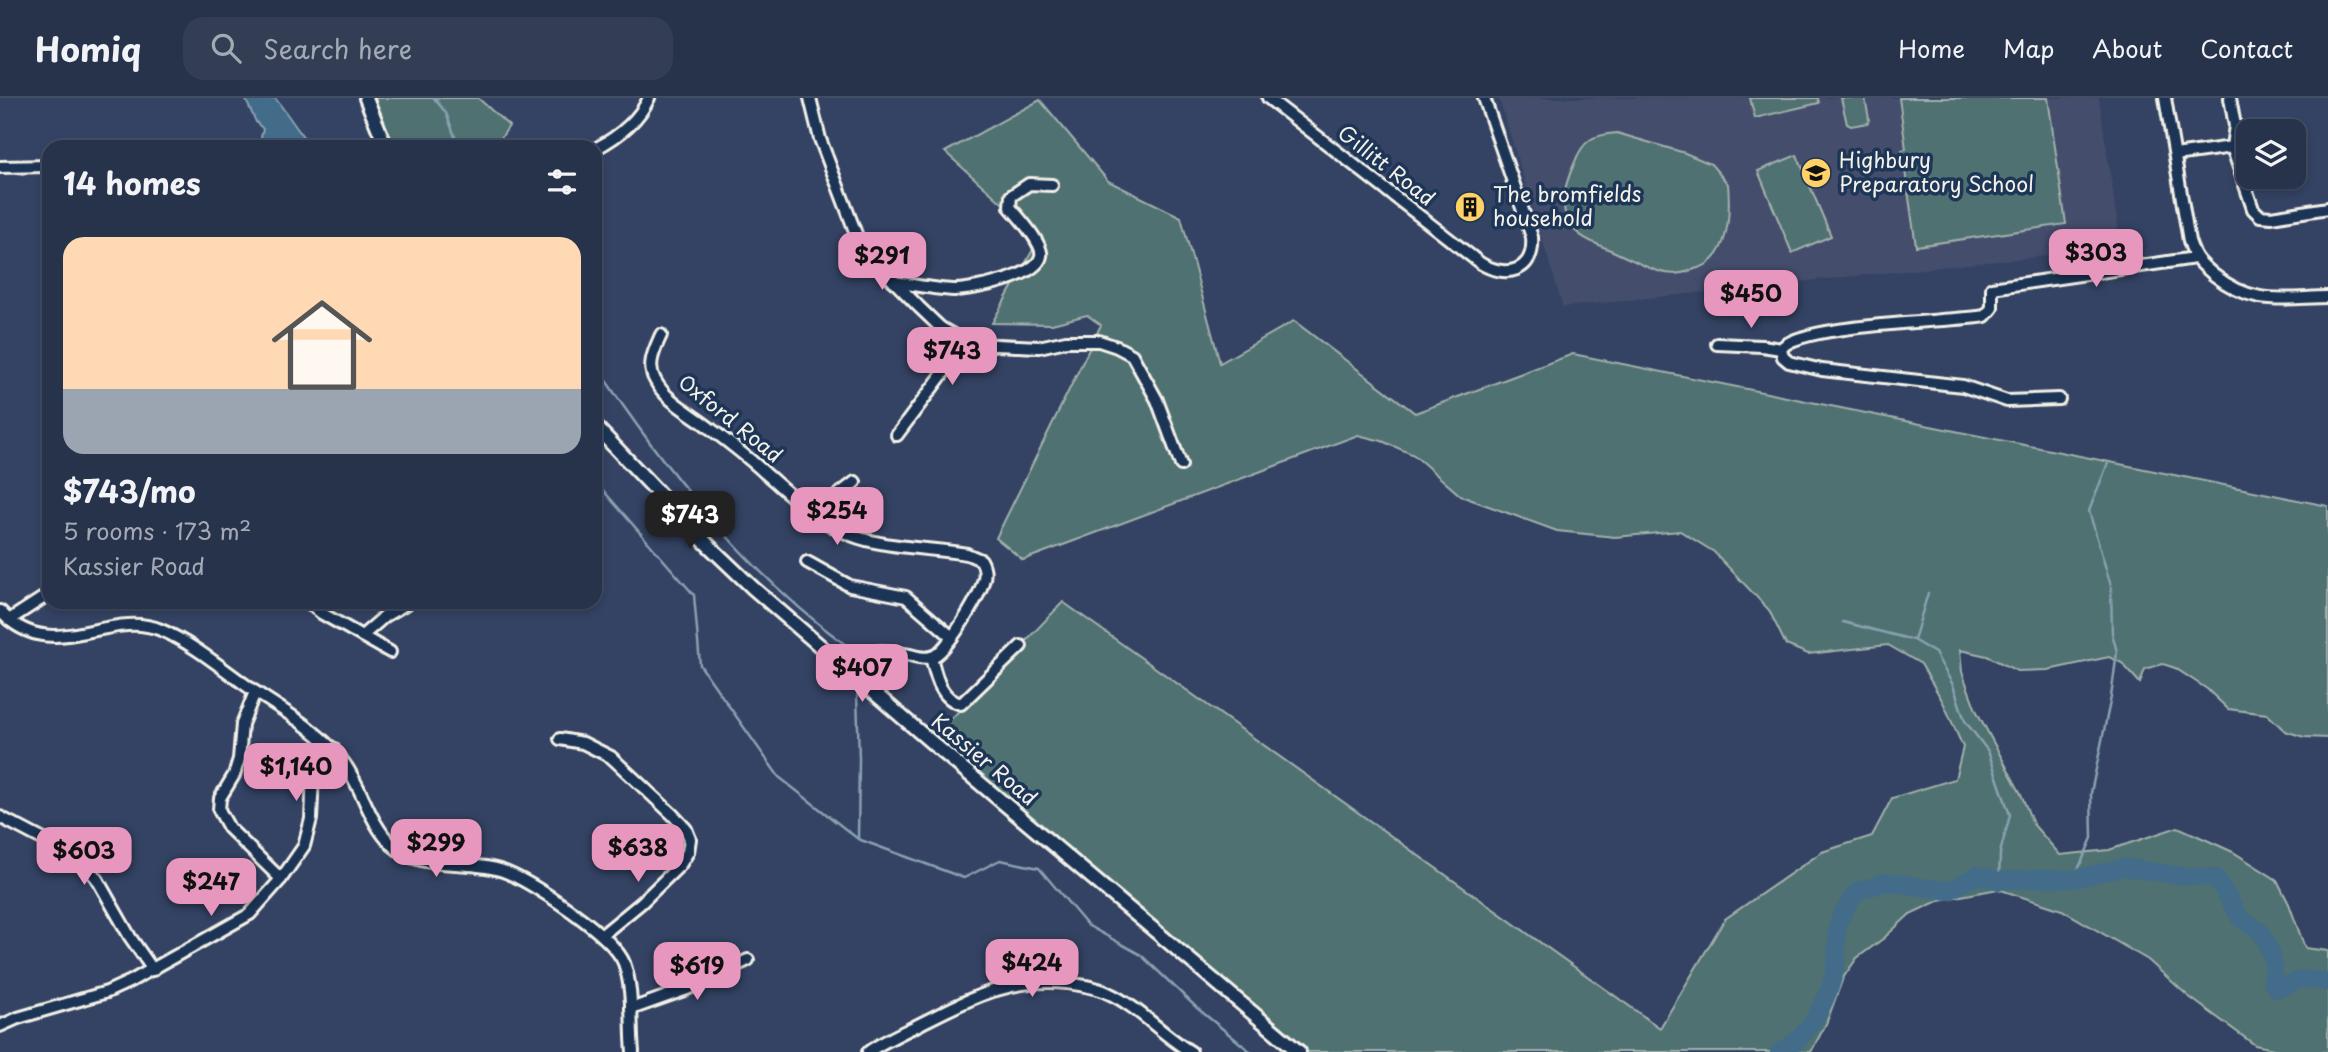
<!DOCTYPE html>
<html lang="en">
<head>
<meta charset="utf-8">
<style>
  :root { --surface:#27324b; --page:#333e55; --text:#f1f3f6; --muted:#a4aab5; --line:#434d63; --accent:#e797bd }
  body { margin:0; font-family:"Playpen Sans",sans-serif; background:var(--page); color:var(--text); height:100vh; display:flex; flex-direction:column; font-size:26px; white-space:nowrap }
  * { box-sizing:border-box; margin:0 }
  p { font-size:23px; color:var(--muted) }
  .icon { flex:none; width:38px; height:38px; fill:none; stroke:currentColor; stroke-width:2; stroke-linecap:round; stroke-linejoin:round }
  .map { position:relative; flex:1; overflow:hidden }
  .details { position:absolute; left:42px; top:42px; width:560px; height:469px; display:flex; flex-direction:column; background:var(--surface); border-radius:21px; box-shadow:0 4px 10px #0003,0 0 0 2px var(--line) }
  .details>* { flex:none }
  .buttons { position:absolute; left:2236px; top:21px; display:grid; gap:14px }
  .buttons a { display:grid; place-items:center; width:70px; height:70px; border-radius:14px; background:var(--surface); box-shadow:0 4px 10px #0003,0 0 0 2px var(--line); font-size:35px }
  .price { position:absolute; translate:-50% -60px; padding:0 16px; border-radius:14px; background:var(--accent); color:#111; font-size:23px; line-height:46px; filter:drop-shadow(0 2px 4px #0008) }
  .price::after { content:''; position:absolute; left:50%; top:42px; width:21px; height:16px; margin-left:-10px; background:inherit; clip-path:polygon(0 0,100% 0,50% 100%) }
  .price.active { background:#222; color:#fff }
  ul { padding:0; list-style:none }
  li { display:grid; align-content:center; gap:14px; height:371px; padding:0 21px }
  li span { display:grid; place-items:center; height:217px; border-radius:21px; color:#555 }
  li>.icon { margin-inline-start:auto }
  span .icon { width:126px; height:126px; fill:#fffc; stroke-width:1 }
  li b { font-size:30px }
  h2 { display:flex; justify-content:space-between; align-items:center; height:84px; padding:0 21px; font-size:30px }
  header { display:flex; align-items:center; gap:42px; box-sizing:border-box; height:98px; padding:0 35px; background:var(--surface); border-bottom:2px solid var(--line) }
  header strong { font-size:33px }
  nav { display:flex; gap:38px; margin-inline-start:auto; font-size:24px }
  .search { width:490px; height:63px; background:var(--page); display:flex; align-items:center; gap:18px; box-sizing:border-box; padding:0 24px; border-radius:21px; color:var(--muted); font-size:26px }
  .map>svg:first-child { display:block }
</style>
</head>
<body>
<header>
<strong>Homiq</strong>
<div class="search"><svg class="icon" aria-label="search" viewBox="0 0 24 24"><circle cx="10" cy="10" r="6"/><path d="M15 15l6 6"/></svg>Search here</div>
<nav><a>Home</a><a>Map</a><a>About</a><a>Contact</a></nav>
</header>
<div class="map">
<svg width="2328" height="954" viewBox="0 0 2328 954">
  <rect width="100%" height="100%" fill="#344364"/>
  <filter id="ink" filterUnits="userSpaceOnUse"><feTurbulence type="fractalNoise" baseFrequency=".0143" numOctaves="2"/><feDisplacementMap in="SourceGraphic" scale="14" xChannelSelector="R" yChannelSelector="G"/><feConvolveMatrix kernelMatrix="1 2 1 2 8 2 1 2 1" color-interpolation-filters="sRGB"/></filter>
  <g filter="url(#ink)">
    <polygon fill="#444d6d" points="1499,0 2099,0 2121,150 1563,209"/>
    <g fill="#507171" stroke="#a2b1ac" stroke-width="2">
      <polygon points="366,0 478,0 509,28 495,49 386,49"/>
      <polygon points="1750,0 1818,0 1819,5 1755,20"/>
      <polygon points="1841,0 1865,0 1869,21 1868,25 1851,28 1847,26"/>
      <polygon points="1899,0 2048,0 2066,126 1916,148 1902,52 1906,51"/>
      <polygon points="1040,2 1108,83 1181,119 1220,265 1294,223 1415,315 1573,256 2328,408 2328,640 2304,639 2285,633 2267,616 2228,611 2207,591 2175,570 2163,566 2145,571 2140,585 2122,565 2109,559 2048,572 2017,573 1987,558 1960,552 1962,574 1976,612 2021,696 2033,726 2060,757 2109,752 2178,729 2233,754 2277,782 2289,806 2305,850 2328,853 2328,954 2287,954 2255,947 2188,898 2148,862 2062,812 1998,791 1940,802 1910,816 1884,840 1857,860 1843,880 1826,926 1811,954 1292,954 930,643 1063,504 1660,930 1725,821 1822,754 1872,738 1892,700 1955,681 1963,649 1943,604 1921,566 1888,547 1808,556 1786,547 1769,512 1714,454 1680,433 1615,439 1557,433 1461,398 1414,357 1382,343 1358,337 1023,462 996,440 1101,227 1087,217 1052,226 992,225 1040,139 945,54"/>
      <path d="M 1617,35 L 1685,55 L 1711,66 L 1728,86 C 1730,110 1731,150 1707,166 C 1703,169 1697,170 1692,172 C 1682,176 1672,177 1661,174 C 1646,170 1631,161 1617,155 C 1600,147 1577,141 1568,123 C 1559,105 1566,84 1574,66 C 1583,42 1592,37 1617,35 Z"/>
      <polygon points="1797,57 1831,138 1792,155 1758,73"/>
    </g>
    <path fill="#426c8a" stroke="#89a1b0" stroke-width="2" d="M 245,0 L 275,0 C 287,15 296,30 308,45 L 306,49 L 266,49 L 261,39 L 263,31 L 256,24 Z"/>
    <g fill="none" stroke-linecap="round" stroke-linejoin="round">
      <g stroke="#89a1b0" stroke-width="2.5">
        <polyline points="434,0 446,15 459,49"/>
        <path d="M 595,266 C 661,367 748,476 846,547"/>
        <polyline points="595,383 694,497 700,567 779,679 858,741 964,780 1000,762 1039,770 1087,827 1141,857 1197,910 1251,954"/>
        <polyline points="1843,524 1913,542 1935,555 1953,587 1965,623 1988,653 2010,717 2000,755 1999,783"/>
        <polyline points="1914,542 1928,495"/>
        <polyline points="857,597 859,661 858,741"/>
        <polyline points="2074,781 2092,740 2091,695 2111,599 2117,554 2112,535 2111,488 2089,413 2108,365"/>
      </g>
      <path stroke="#426c8a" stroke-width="18" d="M 1779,954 C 1809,942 1832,895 1836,865 C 1838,853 1835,838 1838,826 C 1841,815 1851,803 1857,793 L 1887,784 L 1949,793 L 1977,777 L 1999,783 L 2040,780 L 2074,781 L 2124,769 L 2173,777 L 2216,780 L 2240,820 L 2261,834 L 2271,855 L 2274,869 L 2272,885 L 2277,891 L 2302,881 L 2328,884"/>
      <g stroke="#f4f1e8" stroke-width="16">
        <g id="minor">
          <polyline points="810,0 820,41 858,141 879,168 919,209 941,230 964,243 976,246 1039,249 1066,243 1099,243 1117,249 1132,257 1157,302 1181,367"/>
          <path d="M 1268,0 L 1480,165 C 1506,181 1535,174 1532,139 L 1484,0"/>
          <path d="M 2165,0 L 2189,143 C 2195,161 2200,165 2214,177 C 2253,208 2281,200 2328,199"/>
          <polyline points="2232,49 2253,111 2260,118 2271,119 2328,110"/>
          <path d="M 595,51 C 618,39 638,24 649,0"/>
          <polyline points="2175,57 2232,49 2235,28 2230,0"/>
          <polyline points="0,69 49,68"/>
          <path d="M 894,184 C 914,187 934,191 954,192 C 972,192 1037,179 1041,158 C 1044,147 1018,118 1010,109 L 1011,98 L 1029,86 L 1052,87"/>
          <path d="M 661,237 C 655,251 646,267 655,282 C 666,304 693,316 711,331 C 729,345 748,359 765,375 C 792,398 817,424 851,437 C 883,450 932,450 967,456 L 981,462 C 985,469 986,476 983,484 C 979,499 947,554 932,559 C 925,561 917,559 910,557 C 876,551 873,550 845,571"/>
          <polyline points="1717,246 1762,248 1781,251"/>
          <path d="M 2059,301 L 2007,303 L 1963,288 L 1822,272 L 1789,264 L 1783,259 L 1781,251 C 1797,226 1950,224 1985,218 L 1992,210 L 1992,190 L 2195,160"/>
          <path d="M 897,337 L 947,270 C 951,254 948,245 941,230"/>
          <polyline points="819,420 838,397 855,384"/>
          <polyline points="807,464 850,488 906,499 952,539"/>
          <polyline points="308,504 321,515 390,554"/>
          <path d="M 0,513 C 51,569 108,510 161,532 C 194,546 224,572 254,593 C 286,614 321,634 344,665 C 363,691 369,725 392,747 C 415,769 449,764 478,768 C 488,769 499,771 508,775 C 536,787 613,837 624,865 C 634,893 630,924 633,954"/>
          <polyline points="9,522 49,496"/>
          <polyline points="362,538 385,518 409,504"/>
          <path d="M 931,559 C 936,578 940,601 961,606 L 1021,548"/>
          <polyline points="255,594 242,626 239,661 234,677 220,700 219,712 229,730 281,781"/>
          <polyline points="560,641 583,645 611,659 672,716 686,731 690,741 688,754 680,767 641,805 602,837"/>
          <polyline points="0,719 82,762 97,781 130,839 153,872"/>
          <polyline points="631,911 687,891 748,862"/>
          <polyline points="0,928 18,920 107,894 131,883 250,816 281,781 304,748 311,721 313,676 333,650"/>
          <path d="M 868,954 C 884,943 902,935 920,926 C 969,901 1009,879 1067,885 C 1081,887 1096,889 1108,895 C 1139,909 1162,937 1191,954"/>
        </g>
      </g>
      <g stroke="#f4f1e8" stroke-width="18">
        <g id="major">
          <polyline points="366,0 386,49"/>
          <polyline points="595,328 707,446 753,490 930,643 1299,954"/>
        </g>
      </g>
      <use href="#minor" stroke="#1d3557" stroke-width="10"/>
      <use href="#major" stroke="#1d3557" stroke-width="12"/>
    </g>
  </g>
  <defs>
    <g id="school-disc" transform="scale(1.575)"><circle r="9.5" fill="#ffd166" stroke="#1d3557"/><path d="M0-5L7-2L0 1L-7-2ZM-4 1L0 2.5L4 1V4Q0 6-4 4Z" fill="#111"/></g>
    <g id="building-disc" transform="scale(1.575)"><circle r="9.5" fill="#ffd166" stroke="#1d3557"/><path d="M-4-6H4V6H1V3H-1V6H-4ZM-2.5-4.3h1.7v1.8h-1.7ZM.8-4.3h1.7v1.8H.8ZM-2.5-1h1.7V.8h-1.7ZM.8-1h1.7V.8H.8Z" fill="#111"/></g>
  </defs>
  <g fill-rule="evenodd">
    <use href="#school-disc" x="1816" y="75"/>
    <use href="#building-disc" x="1470" y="109"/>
  </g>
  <g text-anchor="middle" stroke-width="7" stroke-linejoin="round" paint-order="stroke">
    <g font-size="21" fill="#f4f1e8" stroke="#1d3557" text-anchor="start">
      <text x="1839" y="70">Highbury<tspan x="1839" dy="24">Preparatory School</tspan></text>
      <text x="1493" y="104">The bromfields<tspan x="1493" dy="24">household</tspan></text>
    </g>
    <g font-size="21" fill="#f4f1e8" stroke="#1d3557">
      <text transform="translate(1386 68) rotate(38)" y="7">Gillitt Road</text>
      <text transform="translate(730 321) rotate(39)" y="7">Oxford Road</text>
      <text transform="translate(984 662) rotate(40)" y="7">Kassier Road</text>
    </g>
  </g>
</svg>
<div class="buttons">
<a><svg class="icon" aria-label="layers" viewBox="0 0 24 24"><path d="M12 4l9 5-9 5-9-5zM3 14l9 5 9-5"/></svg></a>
</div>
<b class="price" style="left:2096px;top:191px">$303</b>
<b class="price" style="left:882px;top:194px">$291</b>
<b class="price" style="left:1751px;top:232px">$450</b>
<b class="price" style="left:952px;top:289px">$743</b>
<b class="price" style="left:837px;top:449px">$254</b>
<b class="price active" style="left:690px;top:453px">$743</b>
<b class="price" style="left:862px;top:606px">$407</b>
<b class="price" style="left:296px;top:705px">$1,140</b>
<b class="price" style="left:436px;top:781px">$299</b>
<b class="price" style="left:638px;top:786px">$638</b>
<b class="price" style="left:84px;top:789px">$603</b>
<b class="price" style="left:211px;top:820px">$247</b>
<b class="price" style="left:1032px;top:901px">$424</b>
<b class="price" style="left:697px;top:904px">$619</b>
<section class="details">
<h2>14 homes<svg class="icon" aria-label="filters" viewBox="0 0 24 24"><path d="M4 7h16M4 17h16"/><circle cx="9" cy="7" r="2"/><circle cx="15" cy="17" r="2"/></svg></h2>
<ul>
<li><span style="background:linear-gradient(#ffd9b3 70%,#9aa5b1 0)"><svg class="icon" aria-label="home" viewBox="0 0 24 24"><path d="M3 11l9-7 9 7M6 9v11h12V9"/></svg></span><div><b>$743/mo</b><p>5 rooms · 173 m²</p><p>Kassier Road</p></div></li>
</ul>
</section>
</div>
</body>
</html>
